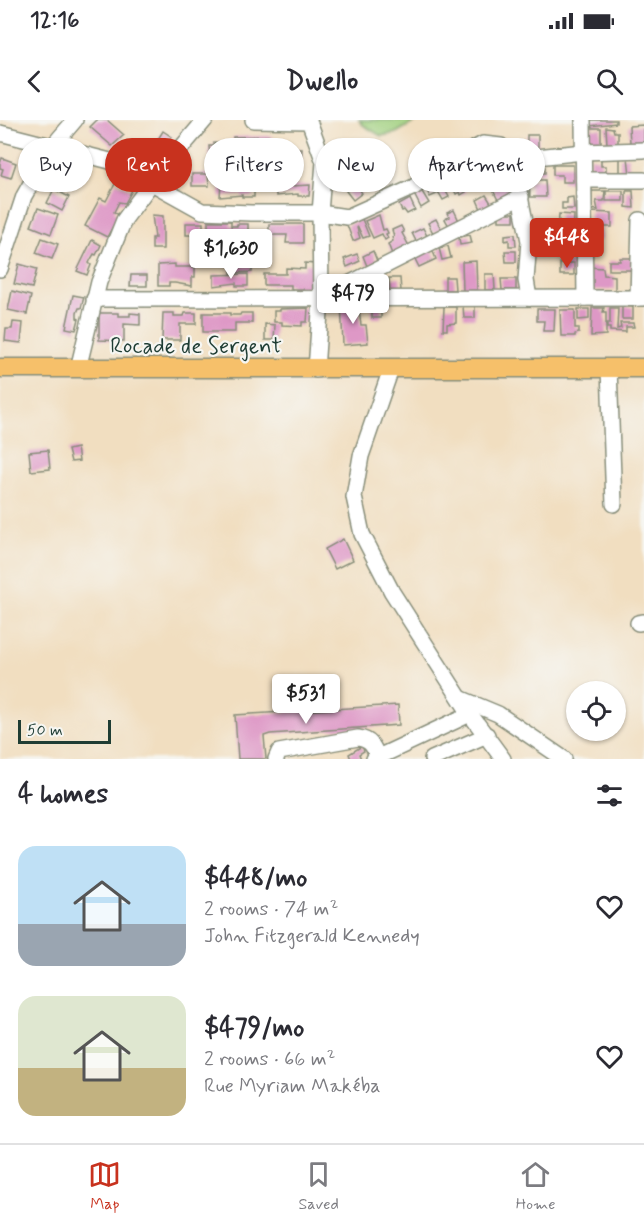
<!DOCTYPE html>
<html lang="en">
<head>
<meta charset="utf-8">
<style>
  :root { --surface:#fff; --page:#f2f2f3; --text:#2b2b33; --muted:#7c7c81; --line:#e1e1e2; --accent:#c8321e }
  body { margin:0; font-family:Mynerve,sans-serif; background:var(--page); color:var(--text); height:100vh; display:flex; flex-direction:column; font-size:22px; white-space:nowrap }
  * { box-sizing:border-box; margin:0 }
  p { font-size:20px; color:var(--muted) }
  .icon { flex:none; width:33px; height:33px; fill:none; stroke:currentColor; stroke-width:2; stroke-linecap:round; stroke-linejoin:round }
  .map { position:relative; height:639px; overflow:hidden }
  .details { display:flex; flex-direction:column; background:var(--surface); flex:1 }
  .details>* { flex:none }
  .hud { position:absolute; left:18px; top:18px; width:609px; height:54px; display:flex; gap:12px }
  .tools { position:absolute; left:566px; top:561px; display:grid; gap:12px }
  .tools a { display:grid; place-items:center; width:60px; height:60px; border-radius:50%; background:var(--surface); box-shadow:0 2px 4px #0004; font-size:30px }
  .scale { position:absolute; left:18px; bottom:15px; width:93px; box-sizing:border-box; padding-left:6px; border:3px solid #1f3d34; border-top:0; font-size:16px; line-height:21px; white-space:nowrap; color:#1f3d34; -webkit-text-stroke:4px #f6f6f2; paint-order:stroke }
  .price { position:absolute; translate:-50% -51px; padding:0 14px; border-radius:6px; background:#fff; color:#222; font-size:20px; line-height:39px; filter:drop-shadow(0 2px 3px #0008) }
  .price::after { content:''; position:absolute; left:50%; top:36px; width:18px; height:14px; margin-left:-9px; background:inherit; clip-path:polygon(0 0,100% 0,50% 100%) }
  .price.current { background:var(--accent); color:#fff }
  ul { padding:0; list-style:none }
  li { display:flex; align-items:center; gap:18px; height:150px; padding:0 18px }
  li span { display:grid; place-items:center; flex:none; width:168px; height:120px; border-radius:18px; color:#555 }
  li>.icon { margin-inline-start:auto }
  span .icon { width:72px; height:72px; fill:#fffc; stroke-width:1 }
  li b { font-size:26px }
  h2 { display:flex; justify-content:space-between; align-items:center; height:72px; padding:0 18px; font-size:26px }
  .pill { padding:0 21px; border-radius:27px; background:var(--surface); box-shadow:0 2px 4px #0004; font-size:21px; line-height:54px }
  .pill.current { background:var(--accent); color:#fff }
  .status { display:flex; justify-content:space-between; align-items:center; height:42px; padding:0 30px; background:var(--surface); direction:ltr }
  .status svg { height:16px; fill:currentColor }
  header { display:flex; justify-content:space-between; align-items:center; height:78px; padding:0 18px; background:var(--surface); font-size:27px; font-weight:700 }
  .dock { display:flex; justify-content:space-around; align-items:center; height:84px; border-top:2px solid var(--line); background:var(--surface); font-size:16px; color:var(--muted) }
  .dock a { display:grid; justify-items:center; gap:3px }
  .dock .current { color:var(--accent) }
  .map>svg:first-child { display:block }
</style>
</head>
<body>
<div class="status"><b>12:16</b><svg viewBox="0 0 49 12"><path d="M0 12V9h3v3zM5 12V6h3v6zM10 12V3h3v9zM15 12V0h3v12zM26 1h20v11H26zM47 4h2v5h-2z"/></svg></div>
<header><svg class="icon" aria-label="back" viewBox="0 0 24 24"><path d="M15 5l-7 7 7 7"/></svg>Dwello<svg class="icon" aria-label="search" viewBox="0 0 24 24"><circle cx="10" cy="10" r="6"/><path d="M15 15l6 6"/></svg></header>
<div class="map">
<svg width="644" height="639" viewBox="0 0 644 639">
  <rect width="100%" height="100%" fill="#f6f6f2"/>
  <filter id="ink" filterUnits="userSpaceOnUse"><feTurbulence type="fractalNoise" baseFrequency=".0167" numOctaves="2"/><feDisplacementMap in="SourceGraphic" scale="12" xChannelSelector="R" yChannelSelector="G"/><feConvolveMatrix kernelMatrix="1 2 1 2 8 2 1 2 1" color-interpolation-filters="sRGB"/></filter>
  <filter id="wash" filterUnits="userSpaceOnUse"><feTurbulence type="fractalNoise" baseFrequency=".008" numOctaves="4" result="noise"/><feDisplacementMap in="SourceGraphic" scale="24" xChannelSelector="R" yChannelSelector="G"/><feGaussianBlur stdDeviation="1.35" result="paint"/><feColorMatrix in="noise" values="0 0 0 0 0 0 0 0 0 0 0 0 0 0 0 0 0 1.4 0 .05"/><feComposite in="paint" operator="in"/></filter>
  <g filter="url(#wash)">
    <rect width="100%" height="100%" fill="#f1dec0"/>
    <polygon fill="#a1d07f" stroke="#60865a" stroke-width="1.5" points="359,0 418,0 396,13 381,16 363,5"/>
    <g id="blocks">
      <g fill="#de98c6">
        <polygon points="97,0 107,0 124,15 112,26 90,7"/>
        <polygon points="590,0 616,0 616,3 590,6"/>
        <polygon points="644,5 644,22 630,23 629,6"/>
        <polygon points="606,7 613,8 614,12 618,12 618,24 607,25"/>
        <polygon points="589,8 601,8 601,25 589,26"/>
        <polygon points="163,11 172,17 166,27 164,25 158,34 161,36 155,45 145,40"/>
        <rect x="527" y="15" width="11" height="12"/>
        <polygon points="272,16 271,27 233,27 233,17"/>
        <polygon points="214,23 227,24 227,37 210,38 209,26 214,26"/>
        <polygon points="291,29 302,29 301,40 298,40 298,45 290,45"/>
        <polygon points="494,32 499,43 489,48 483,38"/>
        <polygon points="590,37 601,39 601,46 606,46 606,56 590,57"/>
        <polygon points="620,37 628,37 630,55 620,55"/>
        <polygon points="2,38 16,43 11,58 1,55 3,49 0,48 0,43"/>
        <polygon points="74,41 87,48 79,63 65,57"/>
        <polygon points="553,45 573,45 573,62 562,62 562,55 553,55"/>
        <rect x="529" y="47" width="16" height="6"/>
        <polygon points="222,49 256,49 256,61 245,61 244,57 238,57 239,66 254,66 254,77 242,77 242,75 220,77"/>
        <polygon points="192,54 208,54 209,66 192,66"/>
        <polygon points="275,57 292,57 292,66 310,65 309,76 298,76 298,74 276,76"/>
        <polygon points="506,58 514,72 498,80 491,66"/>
        <polygon points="459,59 466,72 461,75 460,72 456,74 451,63"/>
        <polygon points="529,60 545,60 546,77 530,77"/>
        <polygon points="440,61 449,77 443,80 439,73 430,77 426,68"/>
        <polygon points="116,62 132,70 125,83 119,82 114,92 119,95 107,117 85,106 100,78 106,81"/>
        <polygon points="355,63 362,73 353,80 346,71"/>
        <polygon points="54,69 69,77 62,91 47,83"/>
        <polygon points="421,70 429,83 421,88 414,74"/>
        <polygon points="591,71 605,71 604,81 596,81 598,90 590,89"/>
        <rect x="606" y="71" width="17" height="10"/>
        <polygon points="626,71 633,71 634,88 626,87"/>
        <polygon points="486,75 491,83 481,89 477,80"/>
        <polygon points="573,77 574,89 562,89 562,83 567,83 567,78"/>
        <polygon points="410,79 415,90 407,94 404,90 402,91 399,85"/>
        <polygon points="38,88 58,95 51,114 31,106"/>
        <polygon points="454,90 459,101 449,106 445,99 449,97 447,93"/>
        <polygon points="590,92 612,93 612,107 590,107"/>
        <rect x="499" y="93" width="15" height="8"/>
        <polygon points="559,94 574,95 573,112 558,112"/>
        <polygon points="152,95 163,96 163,129 152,129 152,118 155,118"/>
        <polygon points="379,95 383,110 386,109 388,113 386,114 388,118 385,120 382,114 373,118 365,101"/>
        <polygon points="362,99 369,116 363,118 358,107 357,108 360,118 353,121 347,105"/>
        <polygon points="436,99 441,109 433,113 428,103"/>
        <polygon points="208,101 231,101 231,106 237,106 237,104 248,104 248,117 253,117 253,125 208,123"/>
        <rect x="186" y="103" width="17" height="12"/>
        <polygon points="269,104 303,104 303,123 286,123 287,115 269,115"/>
        <polygon points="401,106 404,112 402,113 409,126 392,134 388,124 393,121 392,117 394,116 392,110"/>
        <polygon points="423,108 427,116 416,121 412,113"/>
        <polygon points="541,108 556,108 556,114 542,115"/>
        <polygon points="590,110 601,110 601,120 589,120"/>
        <polygon points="515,114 516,126 509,126 509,120 505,121 505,115"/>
        <polygon points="470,115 472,123 460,125 459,117"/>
        <polygon points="560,116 571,116 571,124 561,125"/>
        <polygon points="42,118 58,124 52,139 36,133"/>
        <polygon points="92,120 101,125 96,135 94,134 91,139 89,143 91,145 87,155 77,151"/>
        <polygon points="448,126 451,138 442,140 439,128"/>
        <polygon points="432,129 436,139 419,147 414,137"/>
        <polygon points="373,131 377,141 367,146 363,136"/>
        <polygon points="505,131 516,131 516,142 506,142"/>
        <polygon points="357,134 360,141 347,147 344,139"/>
        <polygon points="620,138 632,138 632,150 609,150 609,141 620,141"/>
        <polygon points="476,141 477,170 463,171 462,142"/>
        <polygon points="305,143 314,144 314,172 303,171 303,169 291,169 291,165 264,165 264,154 286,154 286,148 305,149"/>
        <rect x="560" y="143" width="14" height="12"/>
        <polygon points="19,144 37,149 32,168 14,164"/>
        <polygon points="175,144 175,147 195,147 195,157 192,157 192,166 175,163 169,163 169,166 158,166 158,145"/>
        <polygon points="231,146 252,146 252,152 231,153"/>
        <polygon points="588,147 603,148 604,155 615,156 615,170 588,170"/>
        <polygon points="248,154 248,166 236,166 236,163 214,166 214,155"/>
        <polygon points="485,154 494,154 495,170 485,170"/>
        <polygon points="131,155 147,155 147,166 130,166"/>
        <polygon points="445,157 454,157 455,170 445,170"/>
        <polygon points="389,158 400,158 401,171 390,172"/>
        <polygon points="501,159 516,159 516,170 502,170"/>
        <polygon points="381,160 382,173 371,173 370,161"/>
        <polygon points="12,171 31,176 27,194 8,190"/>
        <polygon points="73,175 84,177 81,188 79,188 77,193 77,198 79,199 76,210 66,208"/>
        <polygon points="358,181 361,205 366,205 368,223 343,225 341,182"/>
        <polygon points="463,186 475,186 475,198 464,198"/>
        <rect x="372" y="187" width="9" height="11"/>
        <polygon points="444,187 456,187 456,203 447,204 447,210 443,210"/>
        <rect x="622" y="187" width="11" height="12"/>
        <polygon points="308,188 307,202 302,202 302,206 282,205 282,202 274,202 274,191 280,191 280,189"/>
        <polygon points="592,188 604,188 603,192 606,192 606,215 591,216"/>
        <polygon points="610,188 618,188 617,209 621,208 620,203 633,203 634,207 626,207 626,212 610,211 610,208 607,208 607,203 610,203"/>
        <polygon points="537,189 555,189 554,211 543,211 544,201 537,201"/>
        <polygon points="578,189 589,189 589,199 578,200"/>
        <polygon points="560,190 575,190 575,208 579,208 579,213 575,214 575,216 561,216"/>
        <polygon points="99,193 118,193 118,196 130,196 130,193 140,194 140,205 124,204 124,221 99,220"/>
        <polygon points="163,193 174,193 174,196 184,196 185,193 196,193 196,204 180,204 180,220 162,220"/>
        <polygon points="203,193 230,193 230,195 240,195 241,193 252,193 252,203 235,203 235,212 203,212"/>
        <polygon points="13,202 23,203 21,223 5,221 6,209 12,209"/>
        <polygon points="265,204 275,205 274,220 265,220"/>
        <polygon points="77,328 79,341 71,342 68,330"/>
        <polygon points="48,330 50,349 31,351 29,332"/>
        <polygon points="343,419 353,440 335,449 325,429"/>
        <polygon points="398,585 399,605 270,614 264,616 266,639 238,639 235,595"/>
        <polygon points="362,626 364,631 359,634 361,639 351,639 349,634"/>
      </g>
    </g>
  </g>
  <g filter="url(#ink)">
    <use href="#blocks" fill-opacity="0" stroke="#888e7a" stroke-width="1.5"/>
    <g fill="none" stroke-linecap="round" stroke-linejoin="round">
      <g stroke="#888e7a" stroke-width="18">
        <g id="minor">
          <polyline points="253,0 309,1 324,42 320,93 321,178 316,250"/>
          <polyline points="583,0 585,178"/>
          <polyline points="0,13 114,42 202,91 251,93 320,93 347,97 414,67 440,47 483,24 501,26 512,37 528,38 583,32 644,30"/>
          <polyline points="512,37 529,121 526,160 529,178"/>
          <polyline points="584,60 644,60"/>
          <polyline points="0,149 24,76 51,28 75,0"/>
          <polyline points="323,177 521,77"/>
          <polyline points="638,178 640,100"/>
          <polyline points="94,179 644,178"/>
          <polyline points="609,248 614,384"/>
          <polyline points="78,249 99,162 124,100 152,62 205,0"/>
          <polyline points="391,249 361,336 354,377 362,414 392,472 470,594 503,639"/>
          <polyline points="638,503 644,502"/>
          <polyline points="462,579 498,594 564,639"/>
          <path d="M 276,639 L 279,632 L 358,618 C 371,620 373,626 378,637"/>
          <polyline points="374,639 470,594"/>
          <polyline points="432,639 487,615"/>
        </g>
      </g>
      <g stroke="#888e7a" stroke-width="21">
        <polyline id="major" points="0,248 644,248"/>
      </g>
      <use href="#minor" stroke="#fff" stroke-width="15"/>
      <use href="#major" stroke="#f6c06b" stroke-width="18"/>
    </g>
  </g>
  <g text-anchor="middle" stroke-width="4.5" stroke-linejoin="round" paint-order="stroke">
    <g font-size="22" fill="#1f3d34" stroke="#f6f6f2">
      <text x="196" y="233">Rocade de Sergent</text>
    </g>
  </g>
</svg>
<div class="tools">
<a><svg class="icon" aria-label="locate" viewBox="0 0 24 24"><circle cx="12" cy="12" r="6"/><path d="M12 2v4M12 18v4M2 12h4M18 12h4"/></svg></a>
</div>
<div class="scale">50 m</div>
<b class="price current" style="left:567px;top:149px">$448</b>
<b class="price" style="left:231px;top:160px">$1,630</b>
<b class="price" style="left:353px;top:205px">$479</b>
<b class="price" style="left:306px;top:605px">$531</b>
<div class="hud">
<a class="pill">Buy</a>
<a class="pill current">Rent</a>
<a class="pill">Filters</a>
<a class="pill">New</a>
<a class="pill">Apartment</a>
</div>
</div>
<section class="details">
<h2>4 homes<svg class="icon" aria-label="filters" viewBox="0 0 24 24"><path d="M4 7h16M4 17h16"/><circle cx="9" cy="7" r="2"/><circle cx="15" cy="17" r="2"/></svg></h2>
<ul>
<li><span style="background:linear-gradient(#bfe0f5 65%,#9aa5b1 0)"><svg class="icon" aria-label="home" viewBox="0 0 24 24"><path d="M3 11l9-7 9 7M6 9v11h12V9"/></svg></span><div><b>$448/mo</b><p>2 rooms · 74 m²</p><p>John Fitzgerald Kennedy</p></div><svg class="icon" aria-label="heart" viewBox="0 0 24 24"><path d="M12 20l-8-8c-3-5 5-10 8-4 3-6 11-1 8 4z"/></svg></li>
<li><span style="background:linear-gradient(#dfe7d0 60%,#c2b280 0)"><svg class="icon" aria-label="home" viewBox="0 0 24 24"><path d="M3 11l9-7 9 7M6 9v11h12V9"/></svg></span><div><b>$479/mo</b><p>2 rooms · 66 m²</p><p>Rue Myriam Makéba</p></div><svg class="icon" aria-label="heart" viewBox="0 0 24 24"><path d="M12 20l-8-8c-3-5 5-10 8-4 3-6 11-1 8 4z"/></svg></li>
</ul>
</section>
<nav class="dock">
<a class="current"><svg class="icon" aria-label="map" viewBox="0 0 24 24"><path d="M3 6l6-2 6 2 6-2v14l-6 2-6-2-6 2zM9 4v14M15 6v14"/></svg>Map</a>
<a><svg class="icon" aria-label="saved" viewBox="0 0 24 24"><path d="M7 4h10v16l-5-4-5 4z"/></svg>Saved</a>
<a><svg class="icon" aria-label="home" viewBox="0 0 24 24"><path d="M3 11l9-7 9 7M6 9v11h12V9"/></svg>Home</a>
</nav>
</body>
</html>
